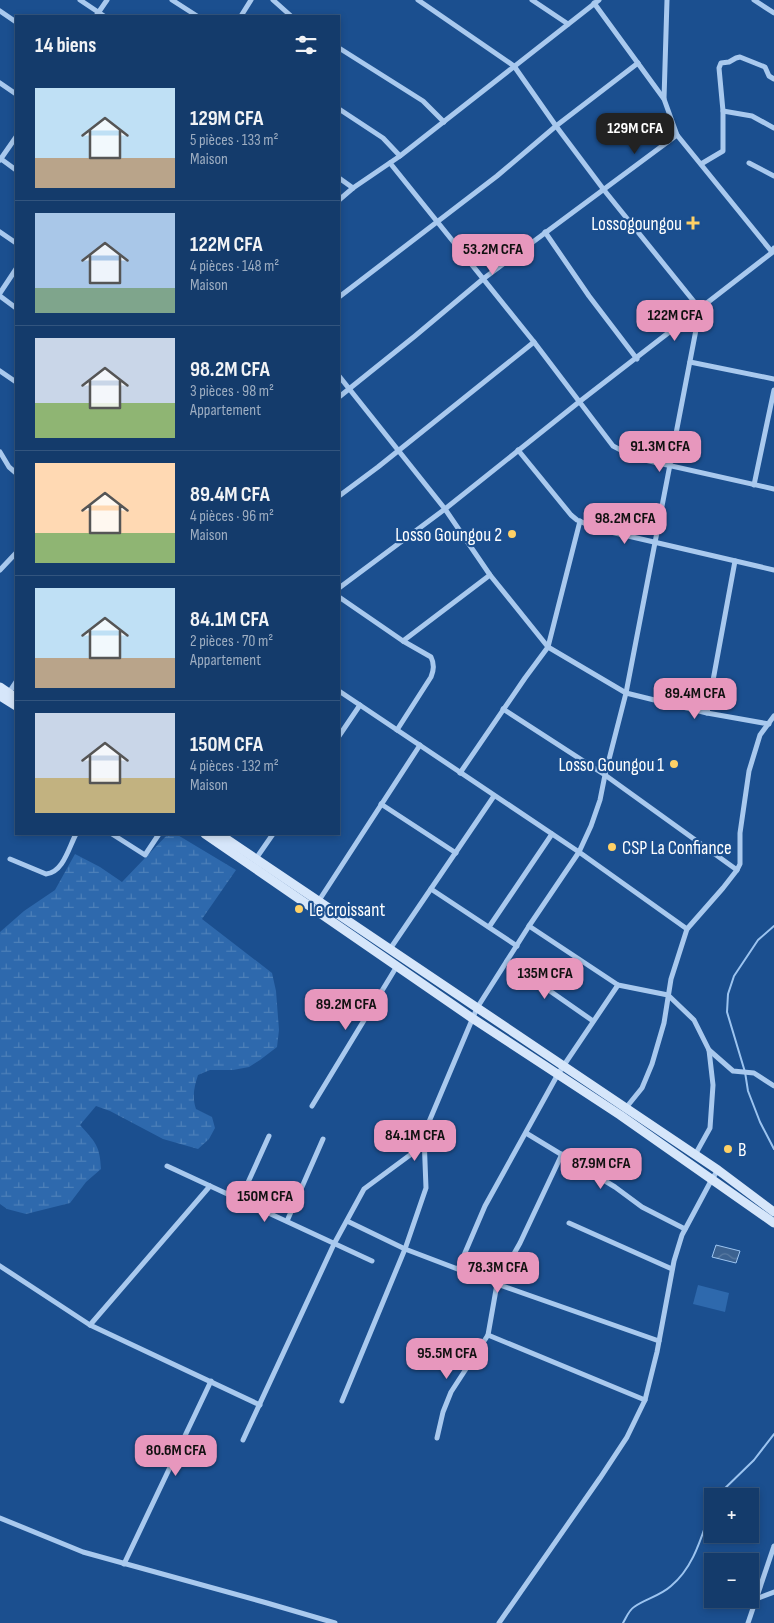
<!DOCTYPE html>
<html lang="fr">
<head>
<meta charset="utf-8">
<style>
  :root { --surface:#143b6b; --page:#1d4271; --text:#f1f3f6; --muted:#9dadc1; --line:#33557e; --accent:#e797bd }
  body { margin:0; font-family:"Sofia Sans Condensed",sans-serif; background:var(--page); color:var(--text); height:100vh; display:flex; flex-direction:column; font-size:19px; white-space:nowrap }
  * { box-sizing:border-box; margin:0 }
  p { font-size:16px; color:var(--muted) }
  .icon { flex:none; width:28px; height:28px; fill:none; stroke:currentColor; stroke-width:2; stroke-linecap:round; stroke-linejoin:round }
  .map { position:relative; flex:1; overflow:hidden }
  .panel { position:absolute; left:15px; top:15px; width:325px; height:820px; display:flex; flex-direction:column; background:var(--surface); border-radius:0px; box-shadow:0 2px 8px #0003,0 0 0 1px var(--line) }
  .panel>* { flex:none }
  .fabs { position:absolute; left:704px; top:1488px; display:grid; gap:10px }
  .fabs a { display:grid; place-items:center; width:55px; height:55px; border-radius:0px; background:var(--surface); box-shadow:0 2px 8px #0003,0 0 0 1px var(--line); font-size:25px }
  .price { position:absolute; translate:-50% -42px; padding:0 11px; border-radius:10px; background:var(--accent); color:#111; font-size:16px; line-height:32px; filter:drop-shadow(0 1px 2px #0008) }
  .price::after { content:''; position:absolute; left:50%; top:30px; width:15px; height:11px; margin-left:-8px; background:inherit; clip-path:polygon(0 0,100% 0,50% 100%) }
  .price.selected { background:#222; color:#fff }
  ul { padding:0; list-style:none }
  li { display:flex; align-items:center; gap:15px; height:125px; padding:0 20px }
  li+li { border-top:1px solid var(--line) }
  li span { display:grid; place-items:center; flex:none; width:140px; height:100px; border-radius:0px; color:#555 }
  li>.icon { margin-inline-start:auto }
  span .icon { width:60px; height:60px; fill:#fffc; stroke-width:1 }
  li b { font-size:21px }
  h2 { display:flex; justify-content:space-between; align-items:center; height:60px; padding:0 20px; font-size:21px }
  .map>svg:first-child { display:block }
</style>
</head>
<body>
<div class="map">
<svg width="774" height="1623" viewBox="0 0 774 1623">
  <defs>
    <pattern id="wetland-marsh" width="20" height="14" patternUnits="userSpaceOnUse" patternTransform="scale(1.25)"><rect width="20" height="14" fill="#2e69ad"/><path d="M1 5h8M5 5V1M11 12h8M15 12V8" fill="none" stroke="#4d80b9"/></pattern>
    <pattern id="water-waves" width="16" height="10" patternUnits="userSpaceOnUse" patternTransform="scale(1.25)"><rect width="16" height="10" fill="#3c6290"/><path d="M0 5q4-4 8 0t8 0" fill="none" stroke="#597aa1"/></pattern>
  </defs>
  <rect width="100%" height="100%" fill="#1b4f8f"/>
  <path fill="url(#wetland-marsh)" d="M 168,834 L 176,834 L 236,870 L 202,919 L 272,973 L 276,991 L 279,1030 L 277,1047 L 260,1060 L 249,1067 L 233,1070 L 210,1070 L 198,1075 C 194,1087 192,1097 196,1109 L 212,1117 L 215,1128 L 209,1139 L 198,1149 L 163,1139 L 110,1111 L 96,1106 L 80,1125 C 95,1142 100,1145 101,1169 L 86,1182 L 70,1203 L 26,1214 L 7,1209 L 0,1204 L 0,932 L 24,911 L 55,890 L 75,854 L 100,867 L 122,882 Z"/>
  <polygon fill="#2e69ad" points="698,1285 729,1293 725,1312 693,1304"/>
  <polygon fill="url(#water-waves)" stroke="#9cc4f0" points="716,1245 740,1251 736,1263 712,1257"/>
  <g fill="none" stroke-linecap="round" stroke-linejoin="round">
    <g stroke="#9cc4f0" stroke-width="2">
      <polyline points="774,926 758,940 734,976 728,994 727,1012 745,1072 748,1091 760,1122 774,1149"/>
      <polyline points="717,1496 754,1460 774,1434"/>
      <path d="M 623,1623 C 626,1618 629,1610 634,1607 C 645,1599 660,1596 671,1586 C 695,1566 702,1534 712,1507"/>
    </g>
    <g stroke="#a9c9ee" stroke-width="5">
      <polyline points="80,0 104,16"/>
      <polyline points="172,0 197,16"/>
      <polyline points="273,0 291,16"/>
      <polyline points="418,0 514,66 556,126 604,190 700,309"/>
      <polyline points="532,0 568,24"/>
      <polyline points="754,0 774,13"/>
      <polyline points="594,3 664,99 677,135 772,252 774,248"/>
      <polyline points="0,11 16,22"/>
      <polyline points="96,16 107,0"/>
      <polyline points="241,16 251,0"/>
      <polyline points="339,48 423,101 444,122"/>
      <polyline points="0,83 16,94"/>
      <polyline points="664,99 667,0"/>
      <polyline points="339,109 383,138 400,156"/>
      <polyline points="723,111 752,116 774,128"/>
      <polyline points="1,159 16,170"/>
      <polyline points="0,160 16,137"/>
      <polyline points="390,163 534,342 613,446 636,458 774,489"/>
      <polyline points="749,163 774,176"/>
      <polyline points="701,164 723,151 723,111 719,68 721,63 729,62 736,58 740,57 765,67 769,76 774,79"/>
      <polyline points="339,178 353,188"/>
      <polyline points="339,200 353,188 400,156 599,0"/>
      <polyline points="0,232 16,243"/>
      <polyline points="545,232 589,296 637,359"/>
      <polyline points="0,293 16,269"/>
      <polyline points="0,296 16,308"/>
      <polyline points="339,297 497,176 556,126 638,63"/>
      <polyline points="690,362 774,379"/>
      <polyline points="0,371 16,382"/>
      <polyline points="339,376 445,509 490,575 548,647 626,693 707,713 769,724"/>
      <polyline points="339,397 415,336 483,279 677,135"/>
      <polyline points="518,450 571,515 577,520 598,529 774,570"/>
      <polyline points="0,452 9,467 16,473"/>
      <polyline points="754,485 774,390"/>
      <polyline points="339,496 378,467 534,342"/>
      <polyline points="0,570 16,553"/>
      <polyline points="339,588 445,509 579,402 774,251"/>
      <path d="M 339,597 L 403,641 L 431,657 C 434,663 434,670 431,677 L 397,730"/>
      <polyline points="403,641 490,575"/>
      <polyline points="339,691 579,852 687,929 671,979 664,1023 652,1064 642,1088 625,1109"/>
      <polyline points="8,694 16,682"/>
      <polyline points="503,709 605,775 737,870"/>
      <polyline points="707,713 735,561"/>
      <polyline points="339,736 360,705"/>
      <polyline points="460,773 525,678 548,647 580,521"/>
      <polyline points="381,804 456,853"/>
      <polyline points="112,834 145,855 159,834"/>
      <path d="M 10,859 L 46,874 C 63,873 69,847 76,834"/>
      <polyline points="255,860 273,834"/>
      <polyline points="431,889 517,946"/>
      <polyline points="318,902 420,745"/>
      <polyline points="529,926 618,985 668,995 694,1020 709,1050 713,1085 710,1128 695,1155"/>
      <polyline points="489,927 552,834"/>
      <polyline points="687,929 723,888 737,870 740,864 740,833 749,771 760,735 774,716"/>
      <polyline points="390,949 494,796"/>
      <polyline points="507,961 593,1021"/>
      <polyline points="709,1050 733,1071 754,1073 774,1086"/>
      <polyline points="312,1106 397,966"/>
      <polyline points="526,1133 615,1187 642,1207 685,1229"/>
      <polyline points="167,1166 372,1261"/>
      <polyline points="240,1200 269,1136"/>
      <polyline points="287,1221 323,1139"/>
      <polyline points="347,1221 405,1249 497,1284 659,1341"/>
      <polyline points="569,1223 672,1269"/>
      <polyline points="0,1266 90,1325 260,1405"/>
      <polyline points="458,1269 485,1206 558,1074 618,985"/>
      <polyline points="90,1325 210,1186"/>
      <polyline points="488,1335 645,1400"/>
      <polyline points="342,1401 405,1249 426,1188 424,1136"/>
      <polyline points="437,1438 443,1412 451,1392 488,1335 497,1284 520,1243 562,1154"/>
      <polyline points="243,1440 334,1244 364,1189 410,1155 423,1136 477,1008 529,926 579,852 591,826 600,800 605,775 626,693 700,309"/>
      <polyline points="0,1518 83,1552 267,1603 335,1623"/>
      <polyline points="124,1564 211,1381"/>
      <polyline points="756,1599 774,1592"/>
      <polyline points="499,1623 600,1478 627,1437 645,1400 657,1352 674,1261 682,1235 712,1179 718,1170"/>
      <polyline points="748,1623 774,1546"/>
    </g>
    <g stroke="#d6e6fa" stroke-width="9">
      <polyline points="0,687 16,698"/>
      <polyline points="0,696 16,706"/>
      <polyline points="205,834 472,1018 620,1115 774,1223"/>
      <polyline points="219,834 718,1170 774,1212"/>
    </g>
  </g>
  <g fill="#ffd166" stroke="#1b4f8f" stroke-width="2">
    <path d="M690.5 215.5h5v5h5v5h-5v5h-5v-5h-5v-5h5z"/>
    <circle cx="512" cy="534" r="5"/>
    <circle cx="674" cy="764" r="5"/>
    <circle cx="612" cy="847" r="5"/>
    <circle cx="299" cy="909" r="5"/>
    <circle cx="728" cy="1149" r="5"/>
  </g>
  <g text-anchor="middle" stroke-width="4.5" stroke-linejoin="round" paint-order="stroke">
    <g font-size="19" fill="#fff" stroke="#1b4f8f" text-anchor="end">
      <text x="682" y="230">Lossogoungou</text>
      <text x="502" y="541">Losso Goungou 2</text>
      <text x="664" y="771">Losso Goungou 1</text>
      <text x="622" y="854" text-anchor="start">CSP La Confiance</text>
      <text x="309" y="916" text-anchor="start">Le croissant</text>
      <text x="738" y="1156" text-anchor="start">B</text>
    </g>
  </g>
</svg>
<div class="fabs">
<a>+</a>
<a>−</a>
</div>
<b class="price selected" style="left:635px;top:155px">129M CFA</b>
<b class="price" style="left:493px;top:276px">53.2M CFA</b>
<b class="price" style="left:675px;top:342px">122M CFA</b>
<b class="price" style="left:660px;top:473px">91.3M CFA</b>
<b class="price" style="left:625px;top:545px">98.2M CFA</b>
<b class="price" style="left:695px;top:720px">89.4M CFA</b>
<b class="price" style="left:545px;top:1000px">135M CFA</b>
<b class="price" style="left:346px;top:1031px">89.2M CFA</b>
<b class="price" style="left:415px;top:1162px">84.1M CFA</b>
<b class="price" style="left:601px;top:1190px">87.9M CFA</b>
<b class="price" style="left:265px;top:1223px">150M CFA</b>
<b class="price" style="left:498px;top:1294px">78.3M CFA</b>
<b class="price" style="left:447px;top:1380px">95.5M CFA</b>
<b class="price" style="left:176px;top:1477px">80.6M CFA</b>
<section class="panel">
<h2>14 biens<svg class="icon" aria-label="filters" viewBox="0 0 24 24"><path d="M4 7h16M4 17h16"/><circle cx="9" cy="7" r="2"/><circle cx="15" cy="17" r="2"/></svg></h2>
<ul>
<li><span style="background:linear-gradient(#bfe0f5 70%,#b9a48a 0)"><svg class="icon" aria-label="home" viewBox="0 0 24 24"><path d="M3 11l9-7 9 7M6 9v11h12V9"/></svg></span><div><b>129M CFA</b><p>5 pièces · 133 m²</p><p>Maison</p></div></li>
<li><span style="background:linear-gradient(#a9c7e8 75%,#7fa58c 0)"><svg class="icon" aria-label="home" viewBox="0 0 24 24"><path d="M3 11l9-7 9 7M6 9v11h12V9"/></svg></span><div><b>122M CFA</b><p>4 pièces · 148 m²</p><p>Maison</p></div></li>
<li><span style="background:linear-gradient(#c9d6e8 65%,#8fb573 0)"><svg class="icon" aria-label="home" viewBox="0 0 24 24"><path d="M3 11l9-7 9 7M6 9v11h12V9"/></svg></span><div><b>98.2M CFA</b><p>3 pièces · 98 m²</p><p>Appartement</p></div></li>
<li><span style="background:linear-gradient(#ffd9b3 70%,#8fb573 0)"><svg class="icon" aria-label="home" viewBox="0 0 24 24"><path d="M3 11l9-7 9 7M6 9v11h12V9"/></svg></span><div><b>89.4M CFA</b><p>4 pièces · 96 m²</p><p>Maison</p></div></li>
<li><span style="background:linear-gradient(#bfe0f5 70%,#b9a48a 0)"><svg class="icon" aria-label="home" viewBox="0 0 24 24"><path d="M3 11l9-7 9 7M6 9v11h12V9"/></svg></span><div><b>84.1M CFA</b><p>2 pièces · 70 m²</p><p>Appartement</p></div></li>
<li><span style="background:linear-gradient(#c9d6e8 65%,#c2b280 0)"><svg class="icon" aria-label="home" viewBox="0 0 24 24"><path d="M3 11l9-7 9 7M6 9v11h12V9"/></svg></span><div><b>150M CFA</b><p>4 pièces · 132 m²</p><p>Maison</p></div></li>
</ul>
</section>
</div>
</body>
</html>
